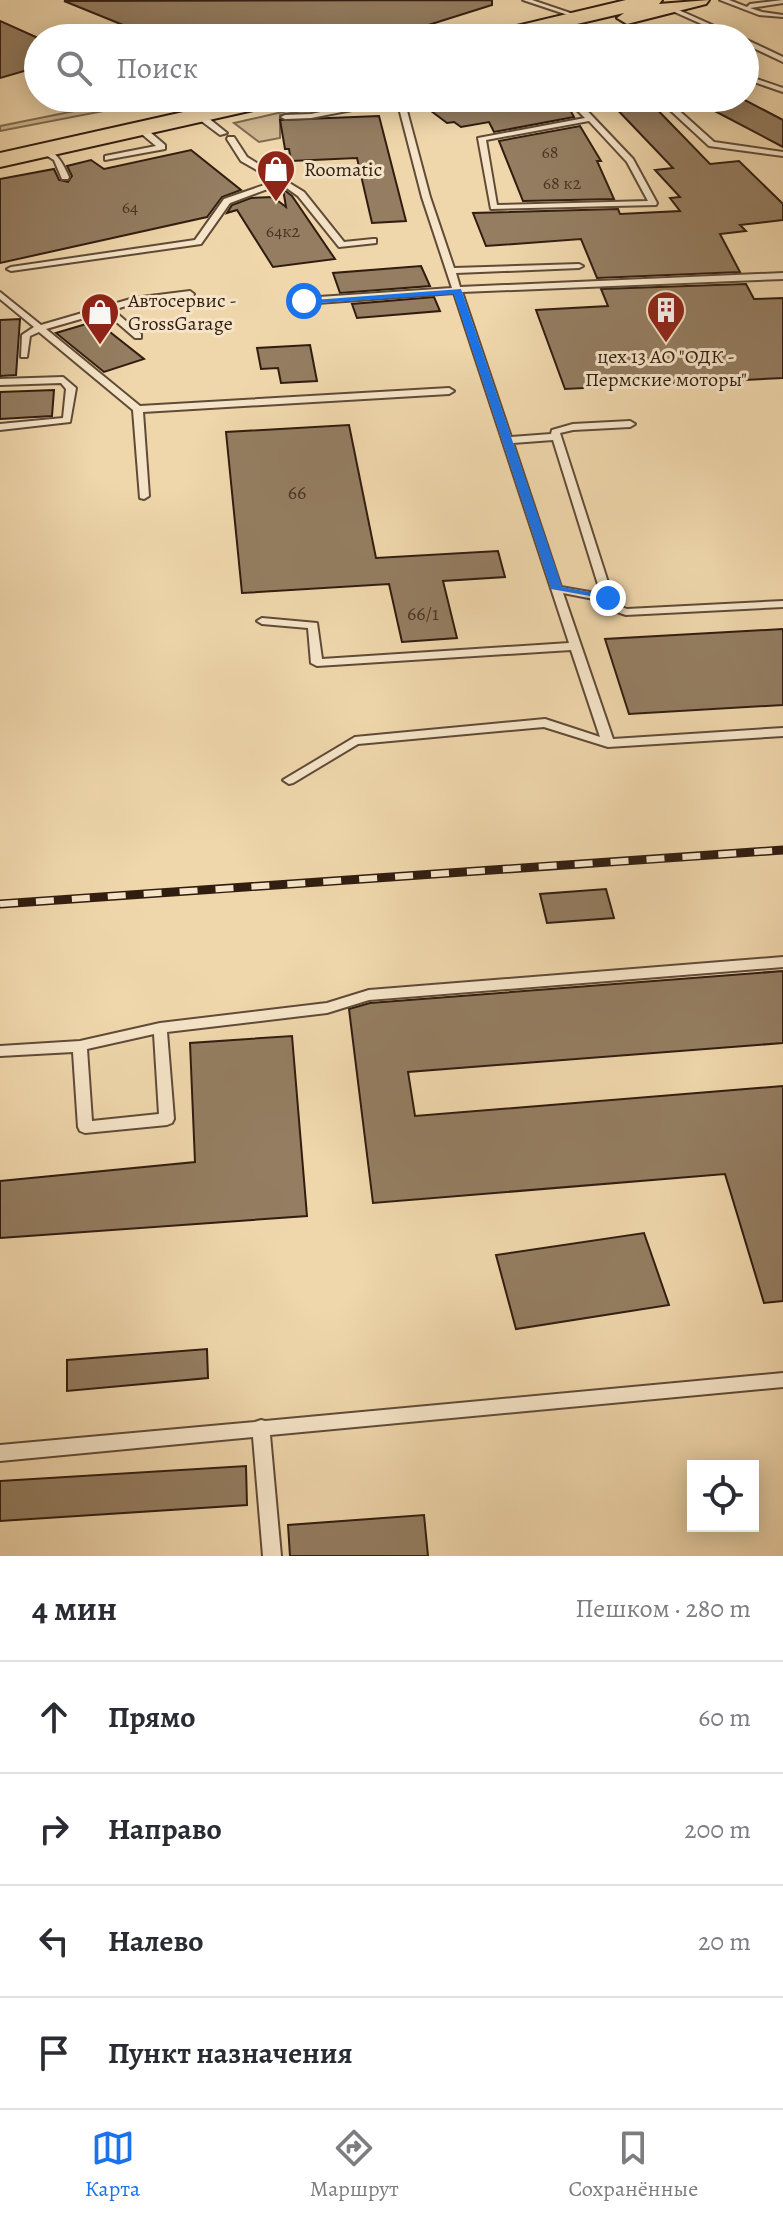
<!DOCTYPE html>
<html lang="ru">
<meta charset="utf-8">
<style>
:root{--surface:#fff;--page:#f2f2f3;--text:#2b2b33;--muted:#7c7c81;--line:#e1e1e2;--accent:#1a73e8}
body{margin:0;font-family:Alegreya,serif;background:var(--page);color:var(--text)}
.controls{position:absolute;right:24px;bottom:24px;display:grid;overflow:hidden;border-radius:0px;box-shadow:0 4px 20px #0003}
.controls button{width:72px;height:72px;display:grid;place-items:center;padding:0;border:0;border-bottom:2px solid var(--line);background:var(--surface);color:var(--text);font:40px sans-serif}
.stop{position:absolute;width:24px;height:24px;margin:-18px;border:6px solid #1a73e8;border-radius:50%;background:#fff}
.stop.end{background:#1a73e8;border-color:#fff;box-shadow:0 2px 8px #0008}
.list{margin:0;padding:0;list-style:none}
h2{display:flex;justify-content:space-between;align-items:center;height:104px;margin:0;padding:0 32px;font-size:34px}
h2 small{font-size:26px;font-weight:400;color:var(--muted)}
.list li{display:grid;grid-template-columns:52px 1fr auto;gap:24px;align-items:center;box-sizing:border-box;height:112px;padding:0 32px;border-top:2px solid var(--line)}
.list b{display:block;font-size:30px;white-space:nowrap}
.list em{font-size:26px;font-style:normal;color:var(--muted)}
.icon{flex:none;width:44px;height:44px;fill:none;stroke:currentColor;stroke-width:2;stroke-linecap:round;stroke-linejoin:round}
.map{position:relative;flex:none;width:783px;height:1556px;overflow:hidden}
.search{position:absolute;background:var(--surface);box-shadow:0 4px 20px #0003;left:24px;right:24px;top:24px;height:88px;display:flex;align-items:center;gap:20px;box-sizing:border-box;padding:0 28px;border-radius:44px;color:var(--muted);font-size:30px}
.sheet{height:552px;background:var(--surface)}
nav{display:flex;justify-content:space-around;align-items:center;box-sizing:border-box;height:112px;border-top:2px solid var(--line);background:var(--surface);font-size:22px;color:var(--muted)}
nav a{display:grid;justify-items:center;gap:4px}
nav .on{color:var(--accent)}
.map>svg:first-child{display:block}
</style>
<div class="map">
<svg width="783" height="1556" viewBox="0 0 783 1556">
<rect width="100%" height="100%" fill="#efd6ab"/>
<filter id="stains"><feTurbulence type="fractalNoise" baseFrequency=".0025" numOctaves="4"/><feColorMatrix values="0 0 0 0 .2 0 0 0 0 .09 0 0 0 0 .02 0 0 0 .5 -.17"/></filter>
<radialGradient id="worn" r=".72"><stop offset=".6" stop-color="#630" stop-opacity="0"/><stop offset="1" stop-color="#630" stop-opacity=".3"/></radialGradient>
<!-- green -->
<g fill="#cfb791" stroke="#806a50" stroke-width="2">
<polygon points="344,98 374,98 280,115 280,138 259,142 234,123"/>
<polygon points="134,99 140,104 0,131 0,126"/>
</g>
<!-- building -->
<g fill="#947d61" stroke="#311d10" stroke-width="2">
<polygon points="492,0 492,5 387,38 155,38 64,1"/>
<polygon points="0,21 38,38 38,67 0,78"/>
<polygon points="414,98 552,98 568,106 574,117 494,132 489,122 461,127 454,122 447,123"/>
<polygon points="646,98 710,164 739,161 783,204 783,220 740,225 746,231 720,234 740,272 597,278 581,239 486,246 473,213 618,209 620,214 680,211 670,198 680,197 655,170 673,168 610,102"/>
<polygon points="690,98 741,98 783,120 783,147"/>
<polygon points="379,116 406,221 372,223 357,158 291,161 289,149 285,149 280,120"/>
<polygon points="580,126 601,161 597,161 614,199 523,201 499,141"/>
<polygon points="191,150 241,190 222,197 207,217 0,263 0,179 54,169 59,180 68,182 72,176 67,166 91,160 104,169"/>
<polygon points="283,189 292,196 335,259 273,267 237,210 227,213 232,205 251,198 273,197 286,207"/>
<polygon points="421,266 430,286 340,293 333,273"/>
<polygon points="746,284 754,299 783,298 783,378 565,389 536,310 608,306 601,289"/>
<polygon points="434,297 440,311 357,318 352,304"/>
<polygon points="20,319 16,375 0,376 0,320"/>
<polygon points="96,321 144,359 104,372 56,333"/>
<polygon points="310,345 317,381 281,383 278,368 261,369 257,348"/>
<polygon points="54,390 52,416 0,419 0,392"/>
<polygon points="349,425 376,558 498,551 505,577 443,581 457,638 402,642 389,584 242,593 226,432"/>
<polygon points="783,629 783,705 629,714 605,639"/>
<polygon points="606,889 614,918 547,923 540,894"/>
<polygon points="783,971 783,1043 408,1072 415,1116 783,1086 783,1301 764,1303 725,1174 373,1203 349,1009 370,1003"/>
<polygon points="292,1036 307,1216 0,1238 0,1181 195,1162 190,1043"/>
<polygon points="644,1233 669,1305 516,1329 496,1255"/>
<polygon points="207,1349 208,1378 67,1391 67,1360"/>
<polygon points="246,1466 247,1505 0,1521 0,1481"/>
<polygon points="424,1515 428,1556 290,1556 288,1525"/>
</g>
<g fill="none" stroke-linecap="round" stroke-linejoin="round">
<defs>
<g id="service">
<polygon points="523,0 532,0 582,17 577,18"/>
<polygon points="720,0 729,0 747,7 750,4 783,0 783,3 750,8 762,12 783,15 783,17 759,15"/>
<polygon points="668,7 672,7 741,38 733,38 668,9"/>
<polygon points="745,39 783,57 783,62 745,44"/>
<polygon points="745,75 783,88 783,92 745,79"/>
<path d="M388,98H396L406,107L430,197L454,268L579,264L583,266L579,268L456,273L460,287L783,273V279L462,292L511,437L551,434L552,430L573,424L630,421L635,424L630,427L573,430L560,433L613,598L619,606L627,609L783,601V607L626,615L611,610L604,601L563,593L613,739L783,728V736L608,747L544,727L358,744L293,783L289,784L283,780L355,737L545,719L600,737L571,650L317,666L311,663L308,628L262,624L257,621L262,618L317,623L322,659L569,643L454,293L304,304L300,301L304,298L452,288L422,197L399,108L393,102L311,118L285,119L281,117L285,115L311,114ZM553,440L601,594L561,587L513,443Z"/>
<path d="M565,98H575L633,159L657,203L656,205L491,209L478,138L585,118ZM589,121L627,162L648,201L497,205L486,140Z"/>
<polygon points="657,98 665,98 714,142 783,152 783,156 709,146"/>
<polygon points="196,113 202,113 227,133 220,135 196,117"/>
<polygon points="137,126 143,126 165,145 165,149 105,160 105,156 156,146 137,130"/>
<polygon points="228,137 234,137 247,157 304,192 344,242 373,239 376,239 376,243 339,247 298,196 281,184 230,203 201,244 11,271 7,269 11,267 195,240 224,199 276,181 241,161 227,139"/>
<path d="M41,148C57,150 63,164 69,177L68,179H62L54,160L41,152Z"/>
<polygon points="190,291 194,294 193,296 135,303 113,310 141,334 141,338 135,338 105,312 46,329 140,406 449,388 454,391 449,394 143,412 149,496 144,499 140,498 133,410 39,332 30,336 27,357 21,357 22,335 34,327 0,299 0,292 41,325 134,298"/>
<polygon points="63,377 76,388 70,422 0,430 0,424 63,418 66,389 61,383 0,385 0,379"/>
<path d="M783,957V967L369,1000L327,1013L167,1032L174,1119L172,1123L167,1125L85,1133L80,1131L78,1127L73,1052L0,1056V1046L80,1041L160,1023L327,1003L369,990ZM154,1034L159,1114L92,1121L87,1049Z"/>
<polygon points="783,1373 783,1387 270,1435 281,1556 263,1556 253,1437 0,1461 0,1445 255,1422 261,1420 265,1421"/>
</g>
<g id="primary">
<polygon points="626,0 662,0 659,4 709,0 706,4 627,24 617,18 624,13 517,38 480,38 483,34"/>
<polygon points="246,98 287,98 276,105 0,167 0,153"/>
</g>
</defs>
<!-- service casing -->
<use href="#service" stroke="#604b37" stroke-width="4"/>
<!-- primary casing -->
<use href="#primary" stroke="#311d10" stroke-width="4"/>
<!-- service -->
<use href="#service" fill="#f5e4c8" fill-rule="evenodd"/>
<!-- primary -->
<use href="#primary" fill="#efd6ab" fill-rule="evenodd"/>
<defs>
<polyline id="rail" points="0,904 783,850"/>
</defs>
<!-- rail casing -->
<use href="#rail" stroke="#311d10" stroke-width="9"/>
<!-- rail -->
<use href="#rail" stroke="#f5e4c8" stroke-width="6" stroke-dasharray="18" stroke-linecap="butt"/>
</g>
<!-- route -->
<polygon fill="#1a73e8" points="461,289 562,587 612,596 612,600 551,589 454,294 304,304 300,301"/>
<!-- icons -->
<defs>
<symbol id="shop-pin" viewBox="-11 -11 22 30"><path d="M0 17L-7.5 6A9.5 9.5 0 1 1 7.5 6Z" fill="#8f2418" stroke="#f5e4c8"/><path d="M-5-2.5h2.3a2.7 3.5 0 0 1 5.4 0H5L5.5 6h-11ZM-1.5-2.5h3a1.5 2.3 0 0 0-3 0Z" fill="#fff"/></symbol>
<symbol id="building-pin" viewBox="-11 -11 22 30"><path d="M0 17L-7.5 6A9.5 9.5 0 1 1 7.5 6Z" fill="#8f2418" stroke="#f5e4c8"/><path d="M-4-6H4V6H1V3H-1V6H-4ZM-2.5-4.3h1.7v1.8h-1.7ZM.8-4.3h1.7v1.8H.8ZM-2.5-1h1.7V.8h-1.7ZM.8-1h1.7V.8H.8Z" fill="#fff"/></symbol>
</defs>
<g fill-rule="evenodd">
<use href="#shop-pin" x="254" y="147" width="44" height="60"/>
<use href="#building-pin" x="644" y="288" width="44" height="60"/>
<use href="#shop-pin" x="78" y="290" width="44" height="60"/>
</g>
<g text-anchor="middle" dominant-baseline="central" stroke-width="6" stroke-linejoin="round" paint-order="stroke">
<!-- far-number labels -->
<g font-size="18" fill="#4a3524">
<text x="550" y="152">68</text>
<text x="562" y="183">68 к2</text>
<text x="130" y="207">64</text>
<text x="283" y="231">64к2</text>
</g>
<!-- far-poi labels -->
<g font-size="20" fill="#311d10" stroke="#f5e4c8" text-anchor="start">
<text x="304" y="169">Roomatic</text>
<text x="128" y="300">Автосервис -<tspan x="128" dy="23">GrossGarage</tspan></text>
<text x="666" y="356" text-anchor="middle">цех 13 АО "ОДК -<tspan x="666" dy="23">Пермские моторы"</tspan></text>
</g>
<!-- number labels -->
<g font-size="20" fill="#4a3524">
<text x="297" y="492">66</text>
<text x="423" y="613">66/1</text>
</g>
</g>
<rect width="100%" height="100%" filter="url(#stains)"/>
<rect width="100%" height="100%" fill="url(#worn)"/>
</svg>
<div class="controls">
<button><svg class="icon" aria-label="locate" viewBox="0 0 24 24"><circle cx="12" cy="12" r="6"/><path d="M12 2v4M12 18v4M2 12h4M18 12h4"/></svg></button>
</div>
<div class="stop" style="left:304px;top:301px"></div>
<div class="stop end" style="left:608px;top:598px"></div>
<div class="search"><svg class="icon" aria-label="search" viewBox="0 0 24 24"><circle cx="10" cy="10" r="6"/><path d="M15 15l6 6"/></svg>Поиск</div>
</div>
<section class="sheet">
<h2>4 мин<small>Пешком · 280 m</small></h2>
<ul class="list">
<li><svg class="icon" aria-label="ahead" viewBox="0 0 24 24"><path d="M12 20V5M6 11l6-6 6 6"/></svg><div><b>Прямо</b></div><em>60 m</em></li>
<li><svg class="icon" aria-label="right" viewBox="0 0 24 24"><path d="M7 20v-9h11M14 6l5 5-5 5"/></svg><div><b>Направо</b></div><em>200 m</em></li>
<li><svg class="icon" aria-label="left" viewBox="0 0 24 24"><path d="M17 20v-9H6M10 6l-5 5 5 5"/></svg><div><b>Налево</b></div><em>20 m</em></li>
<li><svg class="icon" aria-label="arrive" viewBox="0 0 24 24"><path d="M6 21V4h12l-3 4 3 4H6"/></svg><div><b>Пункт назначения</b></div></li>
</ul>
</section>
<nav>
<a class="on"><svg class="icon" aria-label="map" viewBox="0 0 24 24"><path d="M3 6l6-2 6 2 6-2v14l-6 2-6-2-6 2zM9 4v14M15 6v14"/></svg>Карта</a>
<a><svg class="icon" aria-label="directions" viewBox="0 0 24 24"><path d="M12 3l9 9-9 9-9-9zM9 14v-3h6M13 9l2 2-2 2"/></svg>Маршрут</a>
<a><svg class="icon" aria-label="saved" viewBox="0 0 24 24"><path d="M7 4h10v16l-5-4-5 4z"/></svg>Сохранённые</a>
</nav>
